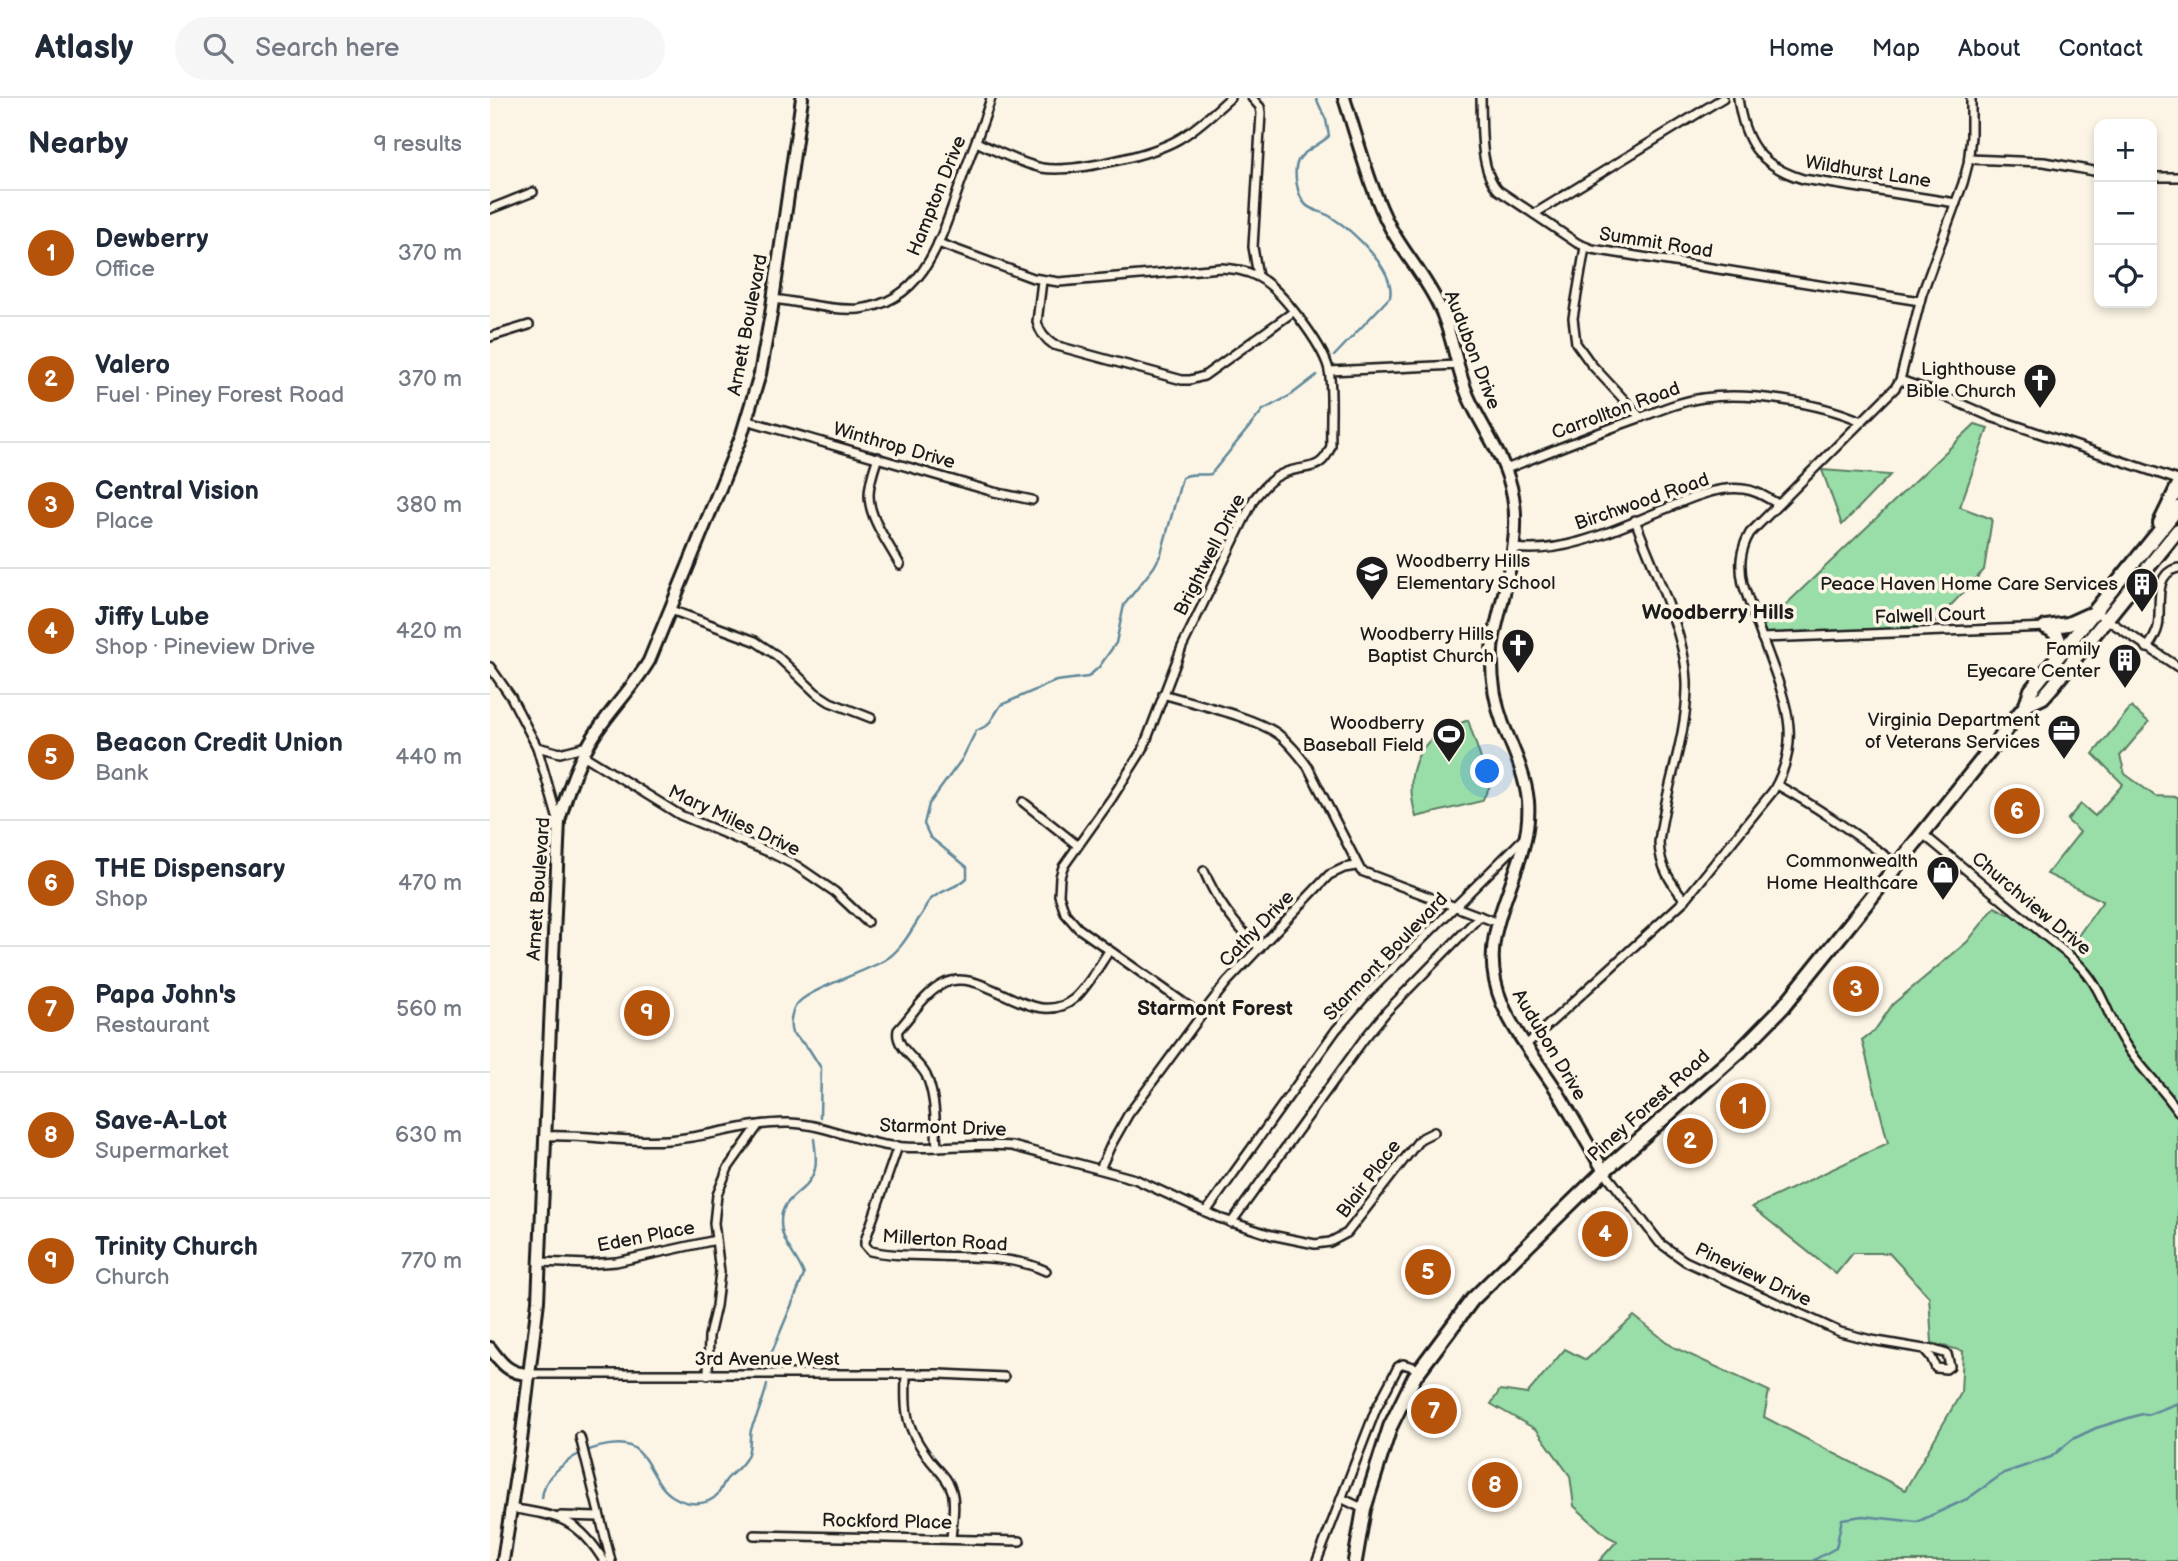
<!DOCTYPE html>
<meta charset="utf-8">
<style>
:root{--surface:#fff;--page:#f6f6f7;--text:#1f2937;--muted:#747a83;--line:#e0e1e3;--accent:#b45309}
body{margin:0;font-family:"Balsamiq Sans",sans-serif;background:var(--page);color:var(--text)}
.controls{position:absolute;right:21px;top:21px;display:grid;overflow:hidden;border-radius:14px;box-shadow:0 4px 10px #0003}
.controls button{width:63px;height:63px;display:grid;place-items:center;padding:0;border:0;border-bottom:2px solid var(--line);background:var(--surface);color:var(--text);font:35px sans-serif}
.you{position:absolute;left:998px;top:674px;width:24px;height:24px;margin:-18px;border:5px solid #fff;border-radius:50%;background:#1a73e8;box-shadow:0 0 0 10px #1a73e833}
.badge{display:grid;place-items:center;width:46px;height:46px;border-radius:50%;background:var(--accent);color:#fff;font-size:23px;font-weight:700}
.pin{position:absolute;translate:-50% -50%;border:4px solid #fff;box-shadow:0 2px 7px #0006}
.list{margin:0;padding:0;list-style:none}
h2{display:flex;justify-content:space-between;align-items:center;height:91px;margin:0;padding:0 28px;font-size:30px}
h2 small{font-size:23px;font-weight:400;color:var(--muted)}
.list li{display:grid;grid-template-columns:46px 1fr auto;gap:21px;align-items:center;box-sizing:border-box;height:126px;padding:0 28px;border-top:2px solid var(--line)}
.list b{display:block;font-size:26px;white-space:nowrap}
.list p{margin:0;font-size:23px;white-space:nowrap;color:var(--muted)}
.list em{font-size:23px;font-style:normal;color:var(--muted)}
.icon{flex:none;width:38px;height:38px;fill:none;stroke:currentColor;stroke-width:2;stroke-linecap:round;stroke-linejoin:round}
.map{position:relative;flex:none;width:1688px;height:1463px;overflow:hidden}
header{display:flex;align-items:center;gap:42px;box-sizing:border-box;height:98px;padding:0 35px;background:var(--surface);border-bottom:2px solid var(--line)}
header strong{font-size:33px}
nav{display:flex;gap:38px;margin-inline-start:auto;font-size:24px}
.search{width:490px;height:63px;background:var(--page);display:flex;align-items:center;gap:18px;box-sizing:border-box;padding:0 24px;border-radius:38px;color:var(--muted);font-size:26px}
main{display:flex}
aside{flex:1;background:var(--surface)}
.map>svg:first-child{display:block}
</style>
<header>
<strong>Atlasly</strong>
<div class="search"><svg class="icon" aria-label="search" viewBox="0 0 24 24"><circle cx="10" cy="10" r="6"/><path d="M15 15l6 6"/></svg>Search here</div>
<nav><a>Home</a><a>Map</a><a>About</a><a>Contact</a></nav>
</header>
<main>
<aside>
<h2>Nearby<small>9 results</small></h2>
<ul class="list">
<li><span class="badge">1</span><div><b>Dewberry</b><p>Office</p></div><em>370 m</em></li>
<li><span class="badge">2</span><div><b>Valero</b><p>Fuel · Piney Forest Road</p></div><em>370 m</em></li>
<li><span class="badge">3</span><div><b>Central Vision</b><p>Place</p></div><em>380 m</em></li>
<li><span class="badge">4</span><div><b>Jiffy Lube</b><p>Shop · Pineview Drive</p></div><em>420 m</em></li>
<li><span class="badge">5</span><div><b>Beacon Credit Union</b><p>Bank</p></div><em>440 m</em></li>
<li><span class="badge">6</span><div><b>THE Dispensary</b><p>Shop</p></div><em>470 m</em></li>
<li><span class="badge">7</span><div><b>Papa John's</b><p>Restaurant</p></div><em>560 m</em></li>
<li><span class="badge">8</span><div><b>Save-A-Lot</b><p>Supermarket</p></div><em>630 m</em></li>
<li><span class="badge">9</span><div><b>Trinity Church</b><p>Church</p></div><em>770 m</em></li>
</ul>
</aside>
<div class="map">
<svg width="1688" height="1463" viewBox="0 0 1688 1463">
<rect width="100%" height="100%" fill="#fcf5e5"/>
<filter id="ink" filterUnits="userSpaceOnUse"><feTurbulence type="fractalNoise" baseFrequency=".0143" numOctaves="2"/><feDisplacementMap in="SourceGraphic" scale="14" xChannelSelector="R" yChannelSelector="G"/><feConvolveMatrix kernelMatrix="1 2 1 2 8 2 1 2 1" color-interpolation-filters="sRGB"/></filter>
<g filter="url(#ink)">
<!-- green -->
<g fill="#99dda8" stroke="#5a7c62" stroke-width="2">
<polygon points="1485,326 1498,330 1470,409 1502,421 1494,472 1436,534 1272,540 1269,532"/>
<polygon points="1332,372 1400,377 1352,427"/>
<polygon points="1641,609 1659,624 1630,658 1635,676 1665,698 1688,699 1688,1463 1109,1463 1127,1443 1117,1438 1084,1408 1080,1378 1047,1332 1001,1306 1010,1292 1037,1296 1075,1251 1096,1262 1144,1218 1183,1249 1279,1293 1274,1319 1415,1392 1471,1295 1473,1253 1442,1245 1439,1199 1399,1155 1363,1155 1346,1176 1262,1109 1398,1045 1372,942 1385,932 1403,906 1477,844 1505,809 1518,816 1531,817 1577,853 1613,803 1557,776 1590,734 1577,722 1591,706 1605,718 1633,686 1603,656"/>
<path d="M978,622L1000,688L992,703L926,719C917,686 919,658 948,635C957,629 969,626 978,622Z"/>
</g>
<g fill="none" stroke-linecap="round" stroke-linejoin="round">
<!-- stream -->
<g stroke="#60889b" stroke-width="2.5">
<path d="M826,0L836,22L839,38C830,47 817,50 809,61C802,72 807,98 816,107C822,113 834,114 841,119C862,132 906,172 900,199L844,258"/>
<path d="M330,1019L331,970L319,951L302,935C299,925 301,913 308,905C320,891 375,874 395,862C412,852 421,832 432,816C435,811 436,806 440,802C451,792 467,790 477,780V769L440,739L434,726L439,706L472,661L486,633L498,627L511,607L566,583L598,579L609,569L626,545L634,507L664,469L671,456L692,380C700,374 711,378 721,376L773,312L801,297L827,277"/>
<path d="M279,1261L314,1177C309,1161 295,1149 292,1133C285,1098 316,1098 324,1074C328,1063 325,1051 324,1041"/>
<path d="M52,1400C54,1381 64,1374 78,1363C92,1352 128,1340 144,1350C161,1361 164,1388 184,1399C197,1407 217,1409 228,1396C231,1392 233,1386 236,1382C243,1374 253,1368 257,1358C261,1350 259,1341 261,1332C263,1325 267,1319 269,1312C272,1304 275,1295 277,1287"/>
<polyline points="1322,1463 1346,1450 1352,1421 1373,1418 1427,1424 1477,1401 1514,1375 1561,1359 1583,1341 1606,1330 1652,1316 1657,1317 1688,1305"/>
</g>
<defs>
<g id="street">
<polyline points="762,0 770,9 771,15 763,149 768,178"/>
<path d="M991,0C992,27 989,72 1008,92L1087,145L1102,151L1430,203"/>
<path d="M1248,0C1254,43 1269,68 1313,81L1466,105"/>
<path d="M486,44C507,53 529,65 552,70C583,75 662,57 689,41C708,30 724,14 740,0"/>
<polyline points="1479,61 1554,64 1609,74"/>
<polyline points="1662,79 1688,79"/>
<polyline points="0,111 43,94"/>
<polyline points="1044,116 1233,0"/>
<path d="M448,145L543,180L569,184L731,170C744,171 756,172 768,179C790,190 833,247 839,272C843,293 840,326 841,348C831,376 814,366 794,375C781,380 773,390 764,401L692,549L653,651L622,700L573,769L570,779L569,797L575,815L588,830L711,917"/>
<polyline points="1095,149 1083,220 1086,245 1101,266 1150,319"/>
<path d="M552,183L547,224C550,235 555,241 564,247L692,282H700L714,278L803,214"/>
<path d="M283,201C310,204 343,213 369,211C438,203 452,135 472,81C481,54 493,27 501,0"/>
<polyline points="0,239 39,227"/>
<polyline points="839,273 967,267"/>
<polyline points="1410,282 1444,294 1501,319 1688,382"/>
<polyline points="256,322 504,394 542,402"/>
<path d="M388,359C384,371 379,384 379,397C379,421 399,446 410,467"/>
<path d="M1016,371C1061,353 1106,335 1152,319C1172,311 1192,303 1213,300C1258,293 1330,305 1371,323"/>
<path d="M1145,422C1162,468 1199,543 1197,591C1196,643 1174,694 1169,745C1170,769 1180,784 1195,802"/>
<path d="M1024,450C1075,457 1128,430 1175,411C1198,401 1227,388 1253,391C1266,392 1277,400 1288,406"/>
<polyline points="181,512 265,543 286,557 326,595 340,604 381,620"/>
<polyline points="1604,513 1688,569"/>
<polyline points="1272,540 1558,529"/>
<path d="M1657,550C1662,543 1666,538 1668,529C1672,509 1662,476 1688,470"/>
<polyline points="0,569 21,599 47,649 70,655 97,648"/>
<path d="M673,596C705,606 762,618 788,636C800,645 809,657 818,669L871,773L1008,825"/>
<polyline points="47,649 68,722"/>
<polyline points="93,657 190,717 281,755 307,768 345,794 377,824"/>
<path d="M1287,687C1330,710 1369,739 1408,767"/>
<polyline points="533,704 587,747"/>
<path d="M1433,736C1473,769 1513,803 1553,836C1567,848 1581,857 1593,871C1613,893 1619,922 1635,946C1650,970 1672,989 1688,1013"/>
<path d="M714,773C727,804 745,828 770,850"/>
<path d="M1036,947L1195,802L1283,693C1312,644 1297,607 1279,558C1270,534 1261,510 1253,486C1249,467 1250,452 1260,435L1405,290L1410,282L1432,196L1473,85L1478,66L1481,38V0"/>
<path d="M55,1038C96,1036 137,1045 178,1042C219,1039 259,1024 300,1025C332,1026 362,1041 394,1047C436,1054 479,1044 522,1048L645,1081L729,1120L781,1137L825,1146L840,1144L857,1135L930,1041L944,1034"/>
<path d="M408,1048L375,1143V1147L380,1153C432,1164 508,1150 556,1173"/>
<path d="M447,1049C445,1026 446,998 436,977C429,963 404,949 408,932C422,917 435,895 453,886C493,865 544,936 585,900C598,888 609,868 619,853"/>
<polyline points="610,1071 621,1047 638,1017 719,907 737,884 839,777 854,770 866,768"/>
<polyline points="1114,1073 1170,1145 1195,1163 1350,1234 1381,1242 1434,1251 1441,1259 1446,1270 1456,1271 1460,1268 1457,1256 1441,1251 1434,1251"/>
<polyline points="716,1114 846,932 879,894 1034,740"/>
<polyline points="741,1125 874,941 897,913 990,818"/>
<polyline points="50,1164 98,1166 126,1164 226,1142"/>
<polyline points="39,1276 450,1276 514,1279"/>
<path d="M416,1276C415,1316 415,1329 440,1362C448,1372 458,1380 462,1393C466,1407 462,1426 461,1441"/>
<polyline points="218,1277 219,1238 226,1208 230,1174 224,1125 227,1097 238,1070 268,1028"/>
<polyline points="90,1339 121,1463"/>
<polyline points="851,1400 874,1411"/>
<path d="M20,1410C68,1418 87,1419 114,1463"/>
<polyline points="71,1418 109,1419"/>
<polyline points="264,1437 530,1443"/>
<polyline points="827,1463 886,1311 908,1269 913,1266 930,1271"/>
</g>
<g id="secondary">
<path d="M854,0C868,42 880,92 901,131C916,158 937,181 950,210C963,238 966,269 978,298C993,332 1016,360 1023,398C1030,437 1019,474 1010,512C1007,525 1003,538 1002,552C1001,577 1004,602 1013,626C1023,651 1035,675 1038,703C1042,751 1014,791 1005,837C992,901 1035,943 1067,993C1083,1019 1098,1047 1114,1073"/>
<path d="M0,1250C11,1265 19,1276 39,1276"/>
<path d="M13,1463L30,1351L48,1203L69,723C78,691 88,661 107,633C124,608 144,588 159,563L251,339L270,276L281,216L312,0"/>
</g>
<g id="primary">
<polyline points="1670,425 1688,388"/>
<polyline points="1556,529 1578,526 1598,517"/>
<path d="M1556,529C1571,536 1571,544 1566,559"/>
<polyline points="1536,607 1553,599 1561,590 1688,432"/>
<polyline points="865,1463 874,1411 900,1329 925,1278 982,1202 1114,1073 1250,953 1293,909 1536,607 1541,592 1688,410"/>
</g>
</defs>
<!-- street casing -->
<use href="#street" stroke="#1c1c1c" stroke-width="12"/>
<!-- secondary casing -->
<use href="#secondary" stroke="#1c1c1c" stroke-width="16"/>
<!-- primary casing -->
<use href="#primary" stroke="#1c1c1c" stroke-width="18"/>
<!-- street -->
<use href="#street" stroke="#fcf5e5" stroke-width="7"/>
<!-- secondary -->
<use href="#secondary" stroke="#fcf5e5" stroke-width="10"/>
<!-- primary -->
<use href="#primary" stroke="#fcf5e5" stroke-width="12"/>
</g>
</g>
<!-- icons -->
<defs>
<symbol id="church-pin" viewBox="-11 -11 22 30"><path d="M0 17L-7.5 6A9.5 9.5 0 1 1 7.5 6Z" fill="#1c1c1c" stroke="#fcf5e5"/><path d="M-1.2-6h2.4v3.5h3.3v2.4h-3.3V6h-2.4V-.1h-3.3v-2.4h3.3Z" fill="#fff"/></symbol>
<symbol id="school-pin" viewBox="-11 -11 22 30"><path d="M0 17L-7.5 6A9.5 9.5 0 1 1 7.5 6Z" fill="#1c1c1c" stroke="#fcf5e5"/><path d="M0-5L7-2L0 1L-7-2ZM-4 1L0 2.5L4 1V4Q0 6-4 4Z" fill="#fff"/></symbol>
<symbol id="building-pin" viewBox="-11 -11 22 30"><path d="M0 17L-7.5 6A9.5 9.5 0 1 1 7.5 6Z" fill="#1c1c1c" stroke="#fcf5e5"/><path d="M-4-6H4V6H1V3H-1V6H-4ZM-2.5-4.3h1.7v1.8h-1.7ZM.8-4.3h1.7v1.8H.8ZM-2.5-1h1.7V.8h-1.7ZM.8-1h1.7V.8H.8Z" fill="#fff"/></symbol>
<symbol id="office-pin" viewBox="-11 -11 22 30"><path d="M0 17L-7.5 6A9.5 9.5 0 1 1 7.5 6Z" fill="#1c1c1c" stroke="#fcf5e5"/><path d="M-6-3h4V-5.5h4V-3h4V5H-6ZM-1-4.5V-3h2v-1.5ZM-6 0V1H6V0Z" fill="#fff"/></symbol>
<symbol id="stadium-pin" viewBox="-11 -11 22 30"><path d="M0 17L-7.5 6A9.5 9.5 0 1 1 7.5 6Z" fill="#1c1c1c" stroke="#fcf5e5"/><path d="M0-5a6.5 5 0 1 0 0 10a6.5 5 0 1 0 0-10ZM-3.5-1.8h7v3.6h-7Z" fill="#fff"/></symbol>
<symbol id="shop-pin" viewBox="-11 -11 22 30"><path d="M0 17L-7.5 6A9.5 9.5 0 1 1 7.5 6Z" fill="#1c1c1c" stroke="#fcf5e5"/><path d="M-5-2.5h2.3a2.7 3.5 0 0 1 5.4 0H5L5.5 6h-11ZM-1.5-2.5h3a1.5 2.3 0 0 0-3 0Z" fill="#fff"/></symbol>
</defs>
<g fill-rule="evenodd">
<use href="#church-pin" x="1531" y="263" width="38" height="52"/>
<use href="#school-pin" x="863" y="455" width="38" height="52"/>
<use href="#building-pin" x="1633" y="467" width="38" height="52"/>
<use href="#church-pin" x="1009" y="528" width="38" height="52"/>
<use href="#building-pin" x="1616" y="543" width="38" height="52"/>
<use href="#office-pin" x="1555" y="614" width="38" height="52"/>
<use href="#stadium-pin" x="940" y="617" width="38" height="52"/>
<use href="#shop-pin" x="1434" y="755" width="38" height="52"/>
</g>
<g text-anchor="middle" dominant-baseline="central" stroke-width="7" stroke-linejoin="round" paint-order="stroke">
<!-- street labels -->
<g font-size="19" fill="#1c1c1c" stroke="#fcf5e5">
<text transform="translate(1378 74) rotate(9)">Wildhurst Lane</text>
<text transform="translate(447 98) rotate(-68)">Hampton Drive</text>
<text transform="translate(1166 145) rotate(9)">Summit Road</text>
<text transform="translate(258 227) rotate(-79)">Arnett Boulevard</text>
<text transform="translate(982 252) rotate(69)">Audubon Drive</text>
<text transform="translate(1126 313) rotate(-20)">Carrollton Road</text>
<text transform="translate(404 348) rotate(16)">Winthrop Drive</text>
<text transform="translate(1152 404) rotate(-19)">Birchwood Road</text>
<text transform="translate(720 457) rotate(-63)">Brightwell Drive</text>
<text transform="translate(1440 518) rotate(-2)">Falwell Court</text>
<text transform="translate(244 723) rotate(25)">Mary Miles Drive</text>
<text transform="translate(49 791) rotate(-86)">Arnett Boulevard</text>
<text transform="translate(1541 806) rotate(40)">Churchview Drive</text>
<text transform="translate(767 831) rotate(-46)">Cathy Drive</text>
<text transform="translate(896 859) rotate(-46)">Starmont Boulevard</text>
<text transform="translate(1059 947) rotate(59)">Audubon Drive</text>
<text transform="translate(1159 1008) rotate(-42)">Piney Forest Road</text>
<text transform="translate(453 1030) rotate(2)">Starmont Drive</text>
<text transform="translate(879 1081) rotate(-53)">Blair Place</text>
<text transform="translate(156 1139) rotate(-11)">Eden Place</text>
<text transform="translate(455 1143) rotate(4)">Millerton Road</text>
<text transform="translate(1263 1177) rotate(25)">Pineview Drive</text>
<text x="277" y="1261">3rd Avenue West</text>
<text transform="translate(397 1424) rotate(1)">Rockford Place</text>
</g>
<!-- poi labels -->
<g font-size="19" fill="#1c1c1c" stroke="#fcf5e5" text-anchor="end">
<text x="1526" y="271">Lighthouse<tspan x="1526" dy="22">Bible Church</tspan></text>
<text x="906" y="463" text-anchor="start">Woodberry Hills<tspan x="906" dy="22">Elementary School</tspan></text>
<text x="1628" y="486">Peace Haven Home Care Services</text>
<text x="1004" y="536">Woodberry Hills<tspan x="1004" dy="22">Baptist Church</tspan></text>
<text x="1610" y="551">Family<tspan x="1610" dy="22">Eyecare Center</tspan></text>
<text x="1550" y="622">Virginia Department<tspan x="1550" dy="22">of Veterans Services</tspan></text>
<text x="934" y="625">Woodberry<tspan x="934" dy="22">Baseball Field</tspan></text>
<text x="1428" y="763">Commonwealth<tspan x="1428" dy="22">Home Healthcare</tspan></text>
</g>
<!-- neighbourhood labels -->
<g font-size="21" font-weight="bold" fill="#1c1c1c" stroke="#fcf5e5">
<text x="1228" y="514">Woodberry Hills</text>
<text x="725" y="910">Starmont Forest</text>
</g>
</g>
</svg>
<div class="controls">
<button>+</button>
<button>−</button>
<button><svg class="icon" aria-label="locate" viewBox="0 0 24 24"><circle cx="12" cy="12" r="6"/><path d="M12 2v4M12 18v4M2 12h4M18 12h4"/></svg></button>
</div>
<div class="you"></div>
<div class="pin badge" style="left:1253px;top:1008px">1</div>
<div class="pin badge" style="left:1200px;top:1043px">2</div>
<div class="pin badge" style="left:1366px;top:891px">3</div>
<div class="pin badge" style="left:1115px;top:1136px">4</div>
<div class="pin badge" style="left:938px;top:1174px">5</div>
<div class="pin badge" style="left:1527px;top:713px">6</div>
<div class="pin badge" style="left:944px;top:1313px">7</div>
<div class="pin badge" style="left:1005px;top:1387px">8</div>
<div class="pin badge" style="left:157px;top:915px">9</div>
</div>
</main>
